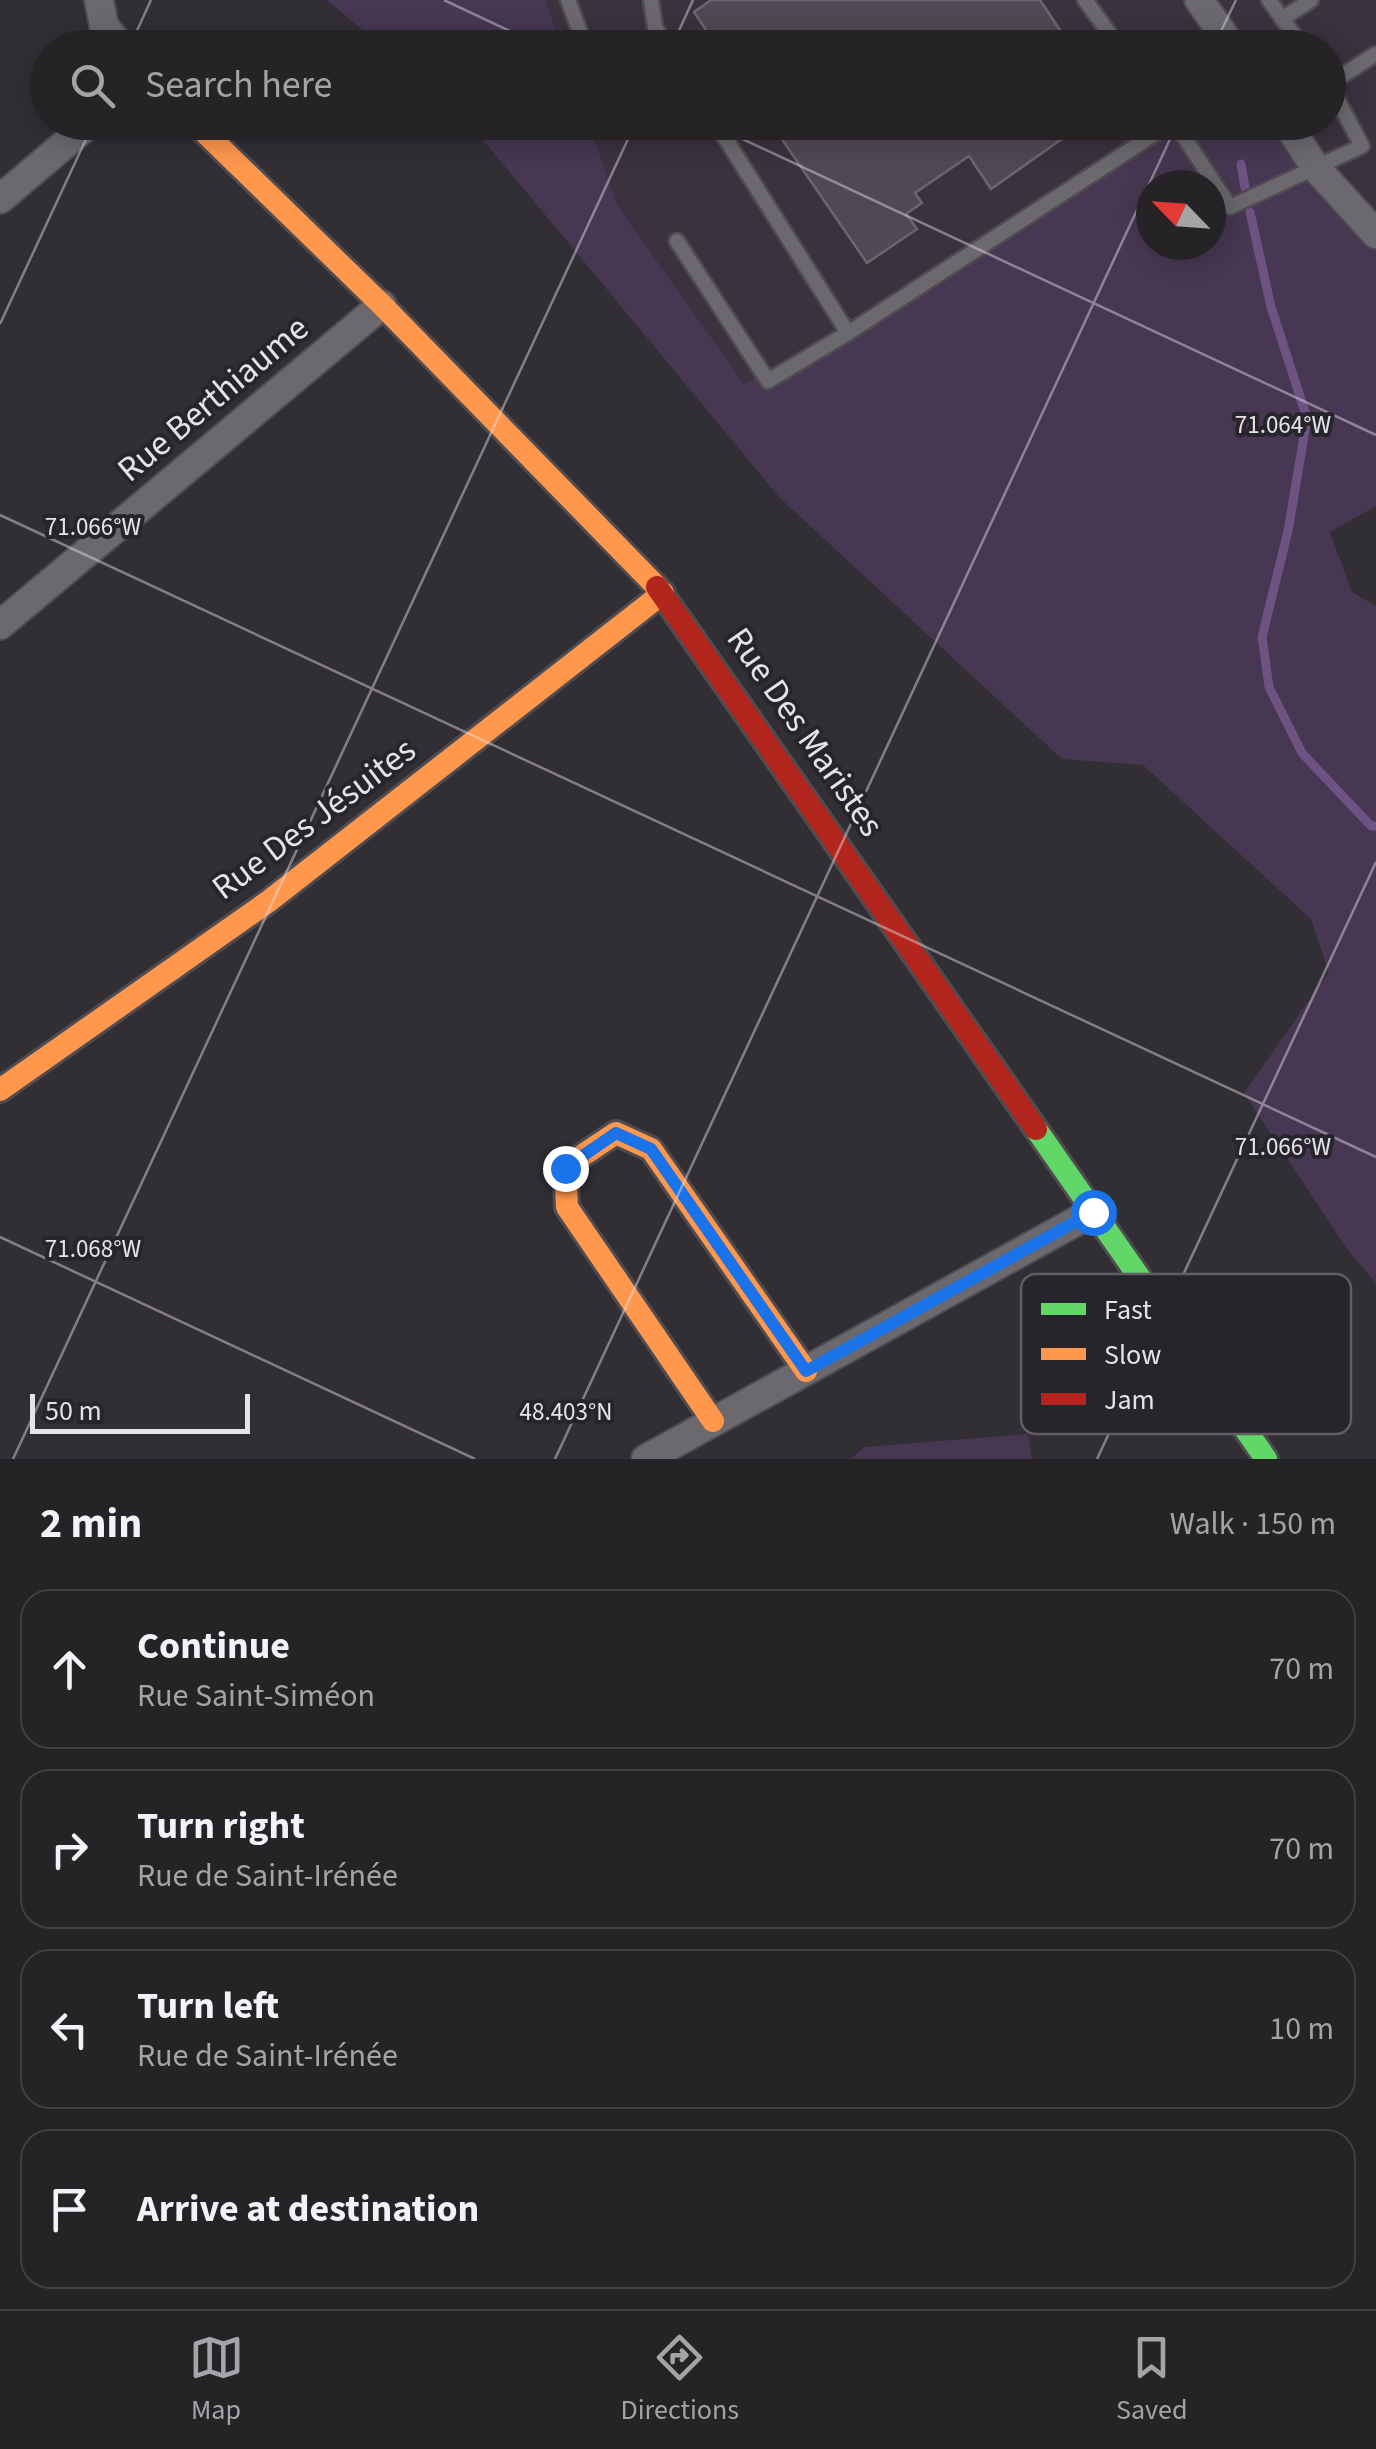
<!DOCTYPE html>
<meta charset="utf-8">
<style>
:root{--surface:#262327;--page:#322f33;--text:#f1f3f6;--muted:#a4a4a7;--line:#424044;--accent:#a7a4a9}
body{margin:0;font-family:"Source Sans 3",sans-serif;background:var(--page);color:var(--text)}
.compass{position:absolute;left:1136px;top:170px;width:90px;height:90px;border-radius:50%;background:var(--surface);box-shadow:0 5px 25px #0003;rotate:295deg}
.scale{position:absolute;left:30px;bottom:25px;width:220px;box-sizing:border-box;padding-left:10px;border:5px solid #e6e3e8;border-top:0;font-size:28px;line-height:35px;white-space:nowrap;color:#e6e3e8;-webkit-text-stroke:8px #28242c;paint-order:stroke}
.stop{position:absolute;width:30px;height:30px;margin:-22px;border:8px solid #1a73e8;border-radius:50%;background:#fff}
.stop.end{background:#1a73e8;border-color:#fff;box-shadow:0 2px 10px #0008}
.list{margin:0;padding:0;list-style:none}
h2{display:flex;justify-content:space-between;align-items:center;height:130px;margin:0;padding:0 40px;font-size:42px}
h2 small{font-size:32px;font-weight:400;color:var(--muted)}
.list li{display:grid;grid-template-columns:65px 1fr auto;gap:30px;align-items:center;box-sizing:border-box;height:160px;margin:0 20px 20px;padding:0 20px;border:2px solid var(--line);border-radius:30px}
.list b{display:block;font-size:38px;white-space:nowrap}
.list p{margin:0;font-size:32px;white-space:nowrap;color:var(--muted)}
.list em{font-size:32px;font-style:normal;color:var(--muted)}
.icon{flex:none;width:55px;height:55px;fill:none;stroke:currentColor;stroke-width:2;stroke-linecap:round;stroke-linejoin:round}
.map{position:relative;flex:none;width:1376px;height:1459px;overflow:hidden}
.search{position:absolute;background:var(--surface);box-shadow:0 5px 25px #0003;left:30px;right:30px;top:30px;height:110px;display:flex;align-items:center;gap:25px;box-sizing:border-box;padding:0 35px;border-radius:55px;color:var(--muted);font-size:38px}
.sheet{height:850px;background:var(--surface)}
nav{display:flex;justify-content:space-around;align-items:center;box-sizing:border-box;height:140px;border-top:2px solid var(--line);background:var(--surface);font-size:28px;color:var(--muted)}
nav a{display:grid;justify-items:center;gap:5px}
nav .on{color:var(--accent)}
.map>svg:first-child{display:block}
</style>
<div class="map">
<svg width="1376" height="1459" viewBox="0 0 1376 1459">
<rect width="100%" height="100%" fill="#322f34"/>
<!-- built -->
<g fill="#3a323f">
<polygon points="545,0 1376,0 1376,234 1286,123 1328,122 1328,48 562,47"/>
<polygon points="588,123 1144,123 1094,168 876,312 744,384 618,206"/>
</g>
<!-- green -->
<g fill="#473752" fill-rule="evenodd">
<polygon points="327,0 545,0 562,47 383,47"/>
<path d="M469,123H588L618,206L744,384C883,309 1027,229 1144,123H1286L1376,234V506L1330,532L1352,592L1376,606V1283L1347,1249L1244,1093L1329,972L1311,919L1143,765L1062,759L780,498ZM1151,185H1211V245H1151Z"/>
<polygon points="1028,1434 1032,1459 850,1459 865,1447"/>
</g>
<g fill="none" stroke-linecap="round" stroke-linejoin="round">
<!-- stream -->
<g stroke="#6e5283" stroke-width="9">
<polyline points="1241,164 1245,188"/>
<polyline points="1250,212 1271,307 1307,418 1288,531 1262,637 1269,687 1302,753 1371,826 1376,826"/>
</g>
</g>
<!-- building -->
<g fill="#504955" stroke="#6a676c" stroke-width="2.5">
<polygon points="711,0 1040,0 1072,48 718,48 694,12"/>
<polygon points="770,122 1086,122 991,189 969,156 915,193 922,203 906,214 917,229 867,263"/>
</g>
<g fill="none" stroke-linecap="round" stroke-linejoin="round">
<defs>
<g id="lane">
<polyline points="568,0 586,48"/>
<polyline points="651,0 655,27 668,48"/>
<polyline points="1085,0 1120,48"/>
<polyline points="1269,0 1303,48"/>
<polyline points="1282,19 1311,0"/>
<polyline points="1329,84 1376,54"/>
<polyline points="715,122 848,333 1173,122"/>
<polyline points="1174,122 1230,207 1362,146 1328,82"/>
<polyline points="677,241 768,381 848,333"/>
</g>
<g id="street">
<polyline points="99,0 104,26 122,48"/>
<polyline points="1199,0 1233,48"/>
<polyline points="1286,122 1315,167 1376,234"/>
<polyline points="0,199 91,122"/>
<polyline points="0,625 382,305"/>
<polyline points="646,1459 1093,1212"/>
</g>
<polyline id="fast" points="1036,1129 1266,1459"/>
<g id="slow">
<polyline points="194,122 382,305 657,587"/>
<polyline points="0,1090 269,901 663,593"/>
<polyline points="713,1421 567,1207 565,1167 616,1133 651,1149 806,1371"/>
</g>
<polyline id="jam" points="657,587 1036,1129"/>
</defs>
<!-- lane casing -->
<use href="#lane" stroke="#4f4c51" stroke-width="19"/>
<!-- street casing -->
<use href="#street" stroke="#4f4c51" stroke-width="32"/>
<!-- fast casing -->
<use href="#fast" stroke="#4f4c51" stroke-width="28"/>
<!-- slow casing -->
<use href="#slow" stroke="#4f4c51" stroke-width="28"/>
<!-- jam casing -->
<use href="#jam" stroke="#4f4c51" stroke-width="28"/>
<!-- lane -->
<use href="#lane" stroke="#6b696d" stroke-width="14"/>
<!-- street -->
<use href="#street" stroke="#6b696d" stroke-width="28"/>
<!-- fast -->
<use href="#fast" stroke="#63d668" stroke-width="22"/>
<!-- slow -->
<use href="#slow" stroke="#ff974d" stroke-width="22"/>
<!-- jam -->
<use href="#jam" stroke="#b3261e" stroke-width="22"/>
</g>
<g fill="none" stroke-linecap="round" stroke-linejoin="round">
<!-- route -->
<polyline stroke="#1a73e8" stroke-width="12" points="565,1168 616,1133 651,1149 806,1371 1093,1212"/>
</g>
<!-- ticks -->
<path fill="none" stroke="#e6e3e8" stroke-width="2.5" stroke-opacity="0.45" d="M444,0L546,48M129,48L151,0M671,48L693,0M1213,48L1236,0M706,122L1376,435M0,324L94,122M0,515L1376,1157M0,1237L475,1459M13,1459L636,122M555,1459L1178,122M1097,1459L1376,862"/>
<g text-anchor="middle" dominant-baseline="central" stroke-width="8" stroke-linejoin="round" paint-order="stroke">
<!-- street labels -->
<g font-size="35" fill="#e6e3e8" stroke="#28242c">
<text transform="translate(213 399) rotate(-40)">Rue Berthiaume</text>
<text transform="translate(805 732) rotate(55)">Rue Des Maristes</text>
<text transform="translate(314 819) rotate(-37)">Rue Des Jésuites</text>
</g>
</g>
<!-- legend -->
<rect x="1021" y="1274" width="330" height="160" rx="15" fill="#28242c" stroke="#615d64" stroke-width="2.5"/>
<rect x="1041" y="1303" width="45" height="12" fill="#63d668"/>
<rect x="1041" y="1348" width="45" height="12" fill="#ff974d"/>
<rect x="1041" y="1393" width="45" height="12" fill="#b3261e"/>
<g font-size="28" fill="#e6e3e8">
<text x="1104" y="1319">Fast</text>
<text x="1104" y="1364">Slow</text>
<text x="1104" y="1409">Jam</text>
</g>
<g font-size="25" text-anchor="middle" fill="#e6e3e8" stroke="#28242c" stroke-width="8" stroke-linejoin="round" paint-order="stroke">
<text x="1283" y="433">71.064°W</text>
<text x="93" y="535">71.066°W</text>
<text x="1283" y="1155">71.066°W</text>
<text x="93" y="1257">71.068°W</text>
<text x="566" y="1420">48.403°N</text>
</g>
</svg>
<svg class="compass" viewBox="-18 -18 36 36"><path d="M0-13l5 13h-10z" fill="#e53935"/><path d="M0 13l5-13h-10z" fill="#a4a4a7"/></svg>
<div class="scale">50 m</div>
<div class="stop" style="left:1093px;top:1212px"></div>
<div class="stop end" style="left:565px;top:1168px"></div>
<div class="search"><svg class="icon" aria-label="search" viewBox="0 0 24 24"><circle cx="10" cy="10" r="6"/><path d="M15 15l6 6"/></svg>Search here</div>
</div>
<section class="sheet">
<h2>2 min<small>Walk · 150 m</small></h2>
<ul class="list">
<li><svg class="icon" aria-label="ahead" viewBox="0 0 24 24"><path d="M12 20V5M6 11l6-6 6 6"/></svg><div><b>Continue</b><p>Rue Saint-Siméon</p></div><em>70 m</em></li>
<li><svg class="icon" aria-label="right" viewBox="0 0 24 24"><path d="M7 20v-9h11M14 6l5 5-5 5"/></svg><div><b>Turn right</b><p>Rue de Saint-Irénée</p></div><em>70 m</em></li>
<li><svg class="icon" aria-label="left" viewBox="0 0 24 24"><path d="M17 20v-9H6M10 6l-5 5 5 5"/></svg><div><b>Turn left</b><p>Rue de Saint-Irénée</p></div><em>10 m</em></li>
<li><svg class="icon" aria-label="arrive" viewBox="0 0 24 24"><path d="M6 21V4h12l-3 4 3 4H6"/></svg><div><b>Arrive at destination</b></div></li>
</ul>
</section>
<nav>
<a class="on"><svg class="icon" aria-label="map" viewBox="0 0 24 24"><path d="M3 6l6-2 6 2 6-2v14l-6 2-6-2-6 2zM9 4v14M15 6v14"/></svg>Map</a>
<a><svg class="icon" aria-label="directions" viewBox="0 0 24 24"><path d="M12 3l9 9-9 9-9-9zM9 14v-3h6M13 9l2 2-2 2"/></svg>Directions</a>
<a><svg class="icon" aria-label="saved" viewBox="0 0 24 24"><path d="M7 4h10v16l-5-4-5 4z"/></svg>Saved</a>
</nav>
